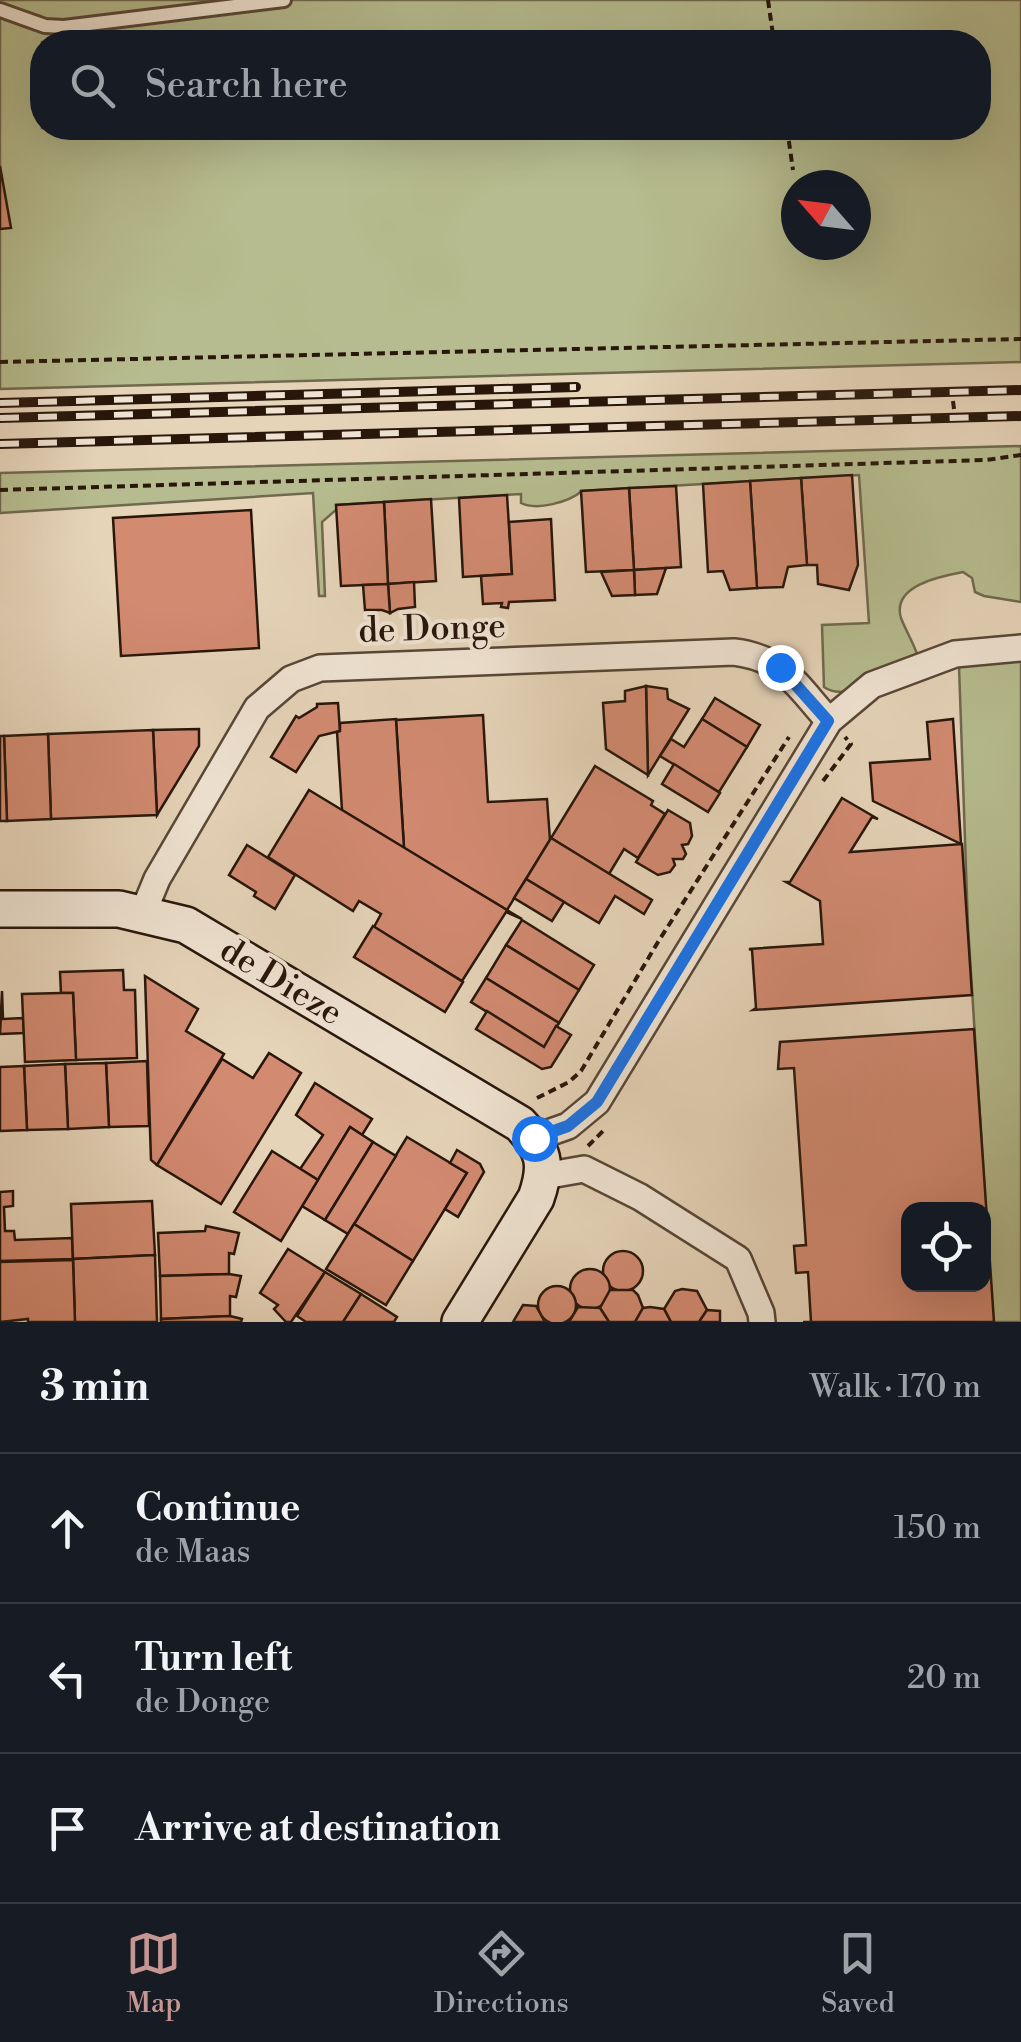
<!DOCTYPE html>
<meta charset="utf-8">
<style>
:root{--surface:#171b24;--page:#20242c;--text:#f1f3f6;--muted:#9ea1a6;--line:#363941;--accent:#c59692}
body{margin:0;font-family:"Libre Bodoni",serif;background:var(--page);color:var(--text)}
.controls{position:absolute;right:30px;bottom:30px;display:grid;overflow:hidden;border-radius:20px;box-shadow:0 10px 40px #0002}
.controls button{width:90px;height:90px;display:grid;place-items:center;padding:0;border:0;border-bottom:2px solid var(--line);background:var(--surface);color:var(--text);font:50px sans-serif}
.compass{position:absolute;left:781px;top:170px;width:90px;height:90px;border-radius:50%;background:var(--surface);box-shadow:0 10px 40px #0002;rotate:298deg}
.stop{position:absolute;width:30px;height:30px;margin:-22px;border:8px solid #1a73e8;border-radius:50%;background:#fff}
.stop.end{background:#1a73e8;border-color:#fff;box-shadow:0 2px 10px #0008}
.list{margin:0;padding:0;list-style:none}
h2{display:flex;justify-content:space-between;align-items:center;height:130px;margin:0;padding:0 40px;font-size:42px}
h2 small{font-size:32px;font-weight:400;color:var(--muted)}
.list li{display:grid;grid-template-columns:65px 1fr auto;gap:30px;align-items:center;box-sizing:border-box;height:150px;padding:0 40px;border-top:2px solid var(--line)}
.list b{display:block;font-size:38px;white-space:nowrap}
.list p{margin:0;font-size:32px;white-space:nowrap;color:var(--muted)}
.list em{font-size:32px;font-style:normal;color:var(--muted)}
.icon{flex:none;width:55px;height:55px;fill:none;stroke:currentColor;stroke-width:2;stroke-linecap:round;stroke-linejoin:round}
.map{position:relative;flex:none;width:1021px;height:1322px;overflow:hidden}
.search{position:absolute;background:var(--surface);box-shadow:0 10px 40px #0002;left:30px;right:30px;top:30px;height:110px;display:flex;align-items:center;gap:25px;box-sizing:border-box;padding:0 35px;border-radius:40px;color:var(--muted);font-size:38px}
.sheet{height:580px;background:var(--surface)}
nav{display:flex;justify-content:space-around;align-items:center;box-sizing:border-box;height:140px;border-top:2px solid var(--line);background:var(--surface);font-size:28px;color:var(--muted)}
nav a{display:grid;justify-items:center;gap:5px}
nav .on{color:var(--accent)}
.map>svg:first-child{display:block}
</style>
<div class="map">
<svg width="1021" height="1322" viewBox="0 0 1021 1322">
<rect width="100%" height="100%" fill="#e6d4b9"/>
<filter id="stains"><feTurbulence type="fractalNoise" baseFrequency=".002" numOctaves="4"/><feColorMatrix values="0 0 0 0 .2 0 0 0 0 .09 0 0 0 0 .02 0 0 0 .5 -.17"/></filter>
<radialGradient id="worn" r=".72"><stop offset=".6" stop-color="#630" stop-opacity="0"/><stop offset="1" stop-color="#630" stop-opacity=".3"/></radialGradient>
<!-- green -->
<g fill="#b6bc8f" stroke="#6f694d" stroke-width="2.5" fill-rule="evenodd">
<path d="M0,0H1021V362L0,389ZM42,42H978V128H42ZM796,185H856V245H796Z"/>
<path d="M1021,446V602L984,596L975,592L972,578L963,572C942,576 891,585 901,618C905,629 913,642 917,654C891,664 851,706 824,687L822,625L869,623L859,475L582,491C569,502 537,511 521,503V494L337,505V509L322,522L325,596H319L313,493L0,513V473Z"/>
<polygon points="1021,656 1021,1322 993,1322 968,926 959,666 989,658"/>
</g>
<!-- building -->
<g fill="#d28a71" stroke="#28160b" stroke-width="2.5" fill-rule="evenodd">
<polygon points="0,166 11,228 0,229"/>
<polygon points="852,475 858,565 849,590 818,584 817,565 807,565 801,478"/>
<polygon points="801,478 807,565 788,567 783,587 757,588 750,481"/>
<polygon points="750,481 757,588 730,590 723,571 708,572 703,484"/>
<polygon points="676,486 681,567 634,570 629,488"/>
<polygon points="629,488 634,570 586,572 581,491"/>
<polygon points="507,495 512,574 463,577 459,498"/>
<polygon points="431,499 436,581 388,584 384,502"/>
<polygon points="384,502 388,584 341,586 336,505"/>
<polygon points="251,510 259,648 121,656 113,518"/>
<polygon points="551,519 555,600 509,602 508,608 501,607 502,603 483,604 481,576 512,574 509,522"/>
<polygon points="666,568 657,594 635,595 634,570"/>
<polygon points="634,570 635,595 612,596 601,572"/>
<polygon points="414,582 415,607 398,609 390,613 388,584"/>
<polygon points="388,584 390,613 382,610 365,610 363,585"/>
<polygon points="646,686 667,689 668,699 689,709 648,775"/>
<polygon points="646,686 648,775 606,749 603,703 625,701 625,691"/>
<polygon points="715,698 760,725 747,747 702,719"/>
<polygon points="338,703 340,731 319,736 296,772 271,757 296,716 299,718 317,707 317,704"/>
<polygon points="483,715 488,802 547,799 550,840 507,910 404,848 396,720"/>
<polygon points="396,719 396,720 404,848 342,810 337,732 340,731 340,723"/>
<polygon points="702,719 747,747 719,792 660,756 671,739 684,747"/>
<polygon points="953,719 961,844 873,801 870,763 930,759 927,722"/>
<polygon points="199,729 199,746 157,815 153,730"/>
<polygon points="153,730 157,815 51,819 48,734"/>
<polygon points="48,734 51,819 7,821 4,736"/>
<polygon points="0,736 4,736 7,821 0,821"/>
<polygon points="674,764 720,793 708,812 662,784"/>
<polygon points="595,766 653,801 651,805 665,814 638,858 624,849 609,874 551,838"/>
<polygon points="309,790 507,910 522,919 506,912 462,981 374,927 381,914 359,901 353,911 268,857"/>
<polygon points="842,798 878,819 872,817 850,852 962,844 972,995 753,1010 756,1008 752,950 749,949 823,944 820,901 786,882 790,882"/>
<polygon points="668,810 690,823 692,836 688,844 682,845 686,854 683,859 673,859 675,865 670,872 658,875 636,862"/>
<polygon points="551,838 652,900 644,914 615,896 599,923 526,879"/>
<polygon points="247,845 295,875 275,909 254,896 256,892 229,875"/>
<polygon points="526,879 564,902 552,921 514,898"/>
<polygon points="522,920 594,965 579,990 506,945"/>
<polygon points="373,926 463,982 445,1012 354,957"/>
<polygon points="506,945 579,990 559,1023 486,978"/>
<polygon points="123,970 124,990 135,990 137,1058 76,1060 73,993 61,993 60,972"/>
<polygon points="145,976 198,1009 186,1031 224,1054 157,1165 151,1160"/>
<polygon points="486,978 559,1023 544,1047 471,1002"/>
<polygon points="2,991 3,1019 23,1018 24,1033 0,1034"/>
<polygon points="61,993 73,993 76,1060 25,1062 22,994"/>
<polygon points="487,1011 544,1047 556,1026 571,1035 551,1067 542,1069 476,1029"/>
<path d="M974,1029L994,1322H803H811L808,1272L796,1273L794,1246L806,1245L794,1068L778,1069L780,1042ZM908,1210H984V1284H908Z"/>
<polygon points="269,1053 301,1073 221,1204 157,1165 222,1059 253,1078"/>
<polygon points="147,1061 149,1126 109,1127 106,1063"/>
<polygon points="106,1063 109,1127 68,1129 65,1064"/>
<polygon points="65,1064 68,1129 27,1130 24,1066"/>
<polygon points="24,1066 27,1130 0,1131 0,1067"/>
<polygon points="315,1083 372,1119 362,1135 350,1127 318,1180 300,1169 323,1135 296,1115"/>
<polygon points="350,1127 373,1142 325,1220 302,1206"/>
<polygon points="407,1137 467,1173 413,1261 354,1224"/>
<polygon points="373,1142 396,1156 348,1234 325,1220"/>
<polygon points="457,1150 480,1164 484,1172 458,1217 445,1209 467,1173 450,1163"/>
<polygon points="272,1151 318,1180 281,1241 234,1212"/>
<polygon points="13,1191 13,1206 4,1207 5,1231 14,1231 15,1240 72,1238 73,1259 0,1261 0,1192"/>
<polygon points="152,1201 155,1255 73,1259 71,1204"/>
<polygon points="354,1224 413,1261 386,1305 326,1269"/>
<polygon points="206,1226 239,1233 234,1254 229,1253 229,1274 160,1276 158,1233 205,1231"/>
<polygon points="288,1249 325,1272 291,1322 286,1322 274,1309 278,1305 260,1293"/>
<circle cx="623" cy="1271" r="20"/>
<polygon points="155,1255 157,1322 75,1322 73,1259"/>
<polygon points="73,1260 75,1322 28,1322 28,1319 0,1322 0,1262"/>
<circle cx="590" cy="1289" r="20"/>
<polygon points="325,1272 361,1294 343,1322 306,1322 297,1316"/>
<polygon points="229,1274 241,1276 236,1297 230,1296 230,1316 161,1319 160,1276"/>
<circle cx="557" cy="1305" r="19"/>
<polygon points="682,1289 697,1291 707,1310 699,1322 671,1322 664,1309 675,1291"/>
<polygon points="610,1290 633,1290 638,1295 643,1308 635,1322 609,1322 600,1308"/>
<polygon points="361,1294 397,1317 394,1322 343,1322"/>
<polygon points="523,1305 536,1306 545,1322 513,1322"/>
<polygon points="578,1307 600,1308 609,1322 569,1322"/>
<polygon points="650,1307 664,1309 671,1322 635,1322 643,1308"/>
<polygon points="707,1310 720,1311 720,1322 699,1322"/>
<polygon points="230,1316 242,1319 241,1322 161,1322 161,1319"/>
</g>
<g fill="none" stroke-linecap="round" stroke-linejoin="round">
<defs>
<polyline id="lane" points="0,10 45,26 64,27 284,0"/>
<g id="street">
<path d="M143,913L157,879L257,708L291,679L320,668L734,652C784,658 797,686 829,721"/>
<polyline points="534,1138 568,1126 597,1102 829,721 872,685 955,654 1021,648"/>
<polyline points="544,1176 584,1169 640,1197 738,1259 761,1313 762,1322"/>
</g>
<path id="secondary" d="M0,909H119L186,925L520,1124C544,1150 548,1164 536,1198L460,1322"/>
</defs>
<!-- lane casing -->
<use href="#lane" stroke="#584636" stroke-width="18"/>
<!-- street casing -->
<use href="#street" stroke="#584636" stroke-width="30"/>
<!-- secondary casing -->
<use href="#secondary" stroke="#28160b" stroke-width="40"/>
<!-- path -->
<g stroke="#28160b" stroke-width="4" stroke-dasharray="8 5" stroke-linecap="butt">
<polyline points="768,0 774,42"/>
<polyline points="787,128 793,170"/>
<polyline points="0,362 1021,339"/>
<polyline points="953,401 954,409"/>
<polyline points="0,490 986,460 1021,455"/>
<polyline points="823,781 851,744 845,737"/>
<polyline points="537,1098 569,1082 581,1071 658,942 789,737"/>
<polyline points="588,1146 606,1128"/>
</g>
<!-- lane -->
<use href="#lane" stroke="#efe3d2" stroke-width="12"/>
<!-- street -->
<use href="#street" stroke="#efe3d2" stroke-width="25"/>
<!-- secondary -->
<use href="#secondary" stroke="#efe3d2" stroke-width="35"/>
<defs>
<g id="rail">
<polyline points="0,403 576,387"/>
<polyline points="0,418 1021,390"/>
<polyline points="0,444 1021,416"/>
</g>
</defs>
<!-- rail casing -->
<use href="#rail" stroke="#28160b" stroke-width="10"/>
<!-- rail -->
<use href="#rail" stroke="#efe3d2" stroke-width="6" stroke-dasharray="19" stroke-linecap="butt"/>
</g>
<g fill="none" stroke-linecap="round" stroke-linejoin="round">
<!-- route -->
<polyline stroke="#1a73e8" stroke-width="12" points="534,1138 568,1126 597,1102 828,721 780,667"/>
</g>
<g text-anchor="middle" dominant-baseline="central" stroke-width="8" stroke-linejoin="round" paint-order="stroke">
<!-- street labels -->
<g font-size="35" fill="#28160b" stroke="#efe3d2">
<text transform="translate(432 629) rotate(-2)">de Donge</text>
<text transform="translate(281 982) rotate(31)">de Dieze</text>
</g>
</g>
<rect width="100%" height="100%" filter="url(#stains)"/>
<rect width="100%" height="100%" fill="url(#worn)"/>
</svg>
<div class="controls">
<button><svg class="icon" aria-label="locate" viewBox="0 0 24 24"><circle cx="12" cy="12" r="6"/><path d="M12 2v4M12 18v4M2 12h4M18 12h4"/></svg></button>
</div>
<svg class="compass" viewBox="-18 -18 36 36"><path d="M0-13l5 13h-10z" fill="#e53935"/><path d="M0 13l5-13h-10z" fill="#9ea1a6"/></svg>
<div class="stop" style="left:534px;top:1138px"></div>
<div class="stop end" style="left:780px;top:667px"></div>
<div class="search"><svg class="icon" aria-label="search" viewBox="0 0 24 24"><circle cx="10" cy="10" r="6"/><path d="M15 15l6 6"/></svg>Search here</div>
</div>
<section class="sheet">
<h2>3 min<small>Walk · 170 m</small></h2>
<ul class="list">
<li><svg class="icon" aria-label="ahead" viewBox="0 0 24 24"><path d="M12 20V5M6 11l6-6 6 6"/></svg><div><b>Continue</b><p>de Maas</p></div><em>150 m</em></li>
<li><svg class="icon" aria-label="left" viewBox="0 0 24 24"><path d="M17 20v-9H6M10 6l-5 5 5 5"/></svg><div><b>Turn left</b><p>de Donge</p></div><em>20 m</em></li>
<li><svg class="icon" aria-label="arrive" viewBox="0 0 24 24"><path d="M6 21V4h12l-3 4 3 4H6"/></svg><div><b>Arrive at destination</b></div></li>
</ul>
</section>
<nav>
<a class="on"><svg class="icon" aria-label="map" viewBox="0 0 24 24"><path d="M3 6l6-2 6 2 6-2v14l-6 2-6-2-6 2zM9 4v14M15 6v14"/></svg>Map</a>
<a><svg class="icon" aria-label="directions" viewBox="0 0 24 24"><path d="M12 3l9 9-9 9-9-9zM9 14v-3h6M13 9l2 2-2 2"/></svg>Directions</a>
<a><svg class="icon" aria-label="saved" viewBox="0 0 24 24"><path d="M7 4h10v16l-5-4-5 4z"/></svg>Saved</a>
</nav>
